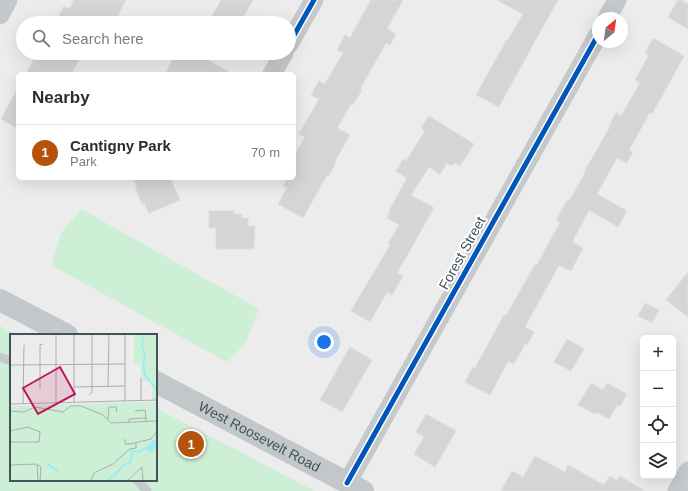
<!DOCTYPE html>
<meta charset="utf-8">
<style>
:root{--surface:#fff;--page:#f7f7f7;--text:#2b2b33;--muted:#7c7c81;--line:#e1e1e2;--accent:#b45309}
body{margin:0;font-family:Arial,sans-serif;background:var(--page);color:var(--text)}
.controls{position:absolute;right:12px;bottom:12px;display:grid;overflow:hidden;border-radius:6px;box-shadow:0 4px 16px #0002}
.controls button{width:36px;height:36px;display:grid;place-items:center;padding:0;border:0;border-bottom:1px solid var(--line);background:var(--surface);color:var(--text);font:20px sans-serif}
.compass{position:absolute;left:592px;top:12px;width:36px;height:36px;border-radius:50%;background:var(--surface);box-shadow:0 4px 16px #0002;rotate:29deg}
.you{position:absolute;left:324px;top:342px;width:14px;height:14px;margin:-10px;border:3px solid #fff;border-radius:50%;background:#1a73e8;box-shadow:0 0 0 6px #1a73e833}
.badge{display:grid;place-items:center;width:26px;height:26px;border-radius:50%;background:var(--accent);color:#fff;font-size:13px;font-weight:700}
.pin{position:absolute;translate:-50% -50%;border:2px solid #fff;box-shadow:0 1px 4px #0006}
.list{margin:0;padding:0;list-style:none}
h2{display:flex;justify-content:space-between;align-items:center;height:52px;margin:0;padding:0 16px;font-size:17px}
h2 small{font-size:13px;font-weight:400;color:var(--muted)}
.list li{display:grid;grid-template-columns:26px 1fr auto;gap:12px;align-items:center;box-sizing:border-box;height:56px;padding:0 16px;border-top:1px solid var(--line)}
.list b{display:block;font-size:15px;white-space:nowrap}
.list p{margin:0;font-size:13px;white-space:nowrap;color:var(--muted)}
.list em{font-size:13px;font-style:normal;color:var(--muted)}
.icon{flex:none;width:22px;height:22px;fill:none;stroke:currentColor;stroke-width:2;stroke-linecap:round;stroke-linejoin:round}
.map{position:relative;flex:none;width:688px;height:491px;overflow:hidden}
.search{position:absolute;background:var(--surface);box-shadow:0 4px 16px #0002;left:16px;top:16px;width:280px;height:44px;display:flex;align-items:center;gap:10px;box-sizing:border-box;padding:0 14px;border-radius:22px;color:var(--muted);font-size:15px}
.panel{position:absolute;background:var(--surface);box-shadow:0 4px 16px #0002;left:16px;top:72px;width:280px;height:108px;border-radius:6px}
.map>svg:first-child{display:block}
</style>
<div class="map">
<svg width="688" height="491" viewBox="0 0 688 491">
<rect width="100%" height="100%" fill="#edecec"/>
<!-- green -->
<g fill="#cdefd5">
<polygon points="81,209 259,309 245,344 227,362 51,265 61,233"/>
<polygon points="0,326 17,335 11,335 11,480 156,480 156,408 315,491 0,491"/>
</g>
<!-- building -->
<g fill="#d4d5d7" stroke="#dededf">
<polygon points="74,0 126,0 114,23 55,23 64,6 69,9"/>
<polygon points="221,0 253,0 240,23 208,23"/>
<polygon points="371,0 403,0 387,29 396,34 390,45 386,43 360,89 362,90 353,105 351,104 337,128 350,135 335,161 336,162 329,176 327,175 303,218 278,204 287,188 283,186 288,178 294,178 294,156 305,137 299,134 319,99 311,95 319,81 325,84 343,53 337,50 345,35 350,38"/>
<polygon points="497,0 558,0 535,41 499,107 476,95 507,39 508,40 523,14"/>
<polygon points="678,0 681,0 688,4 688,29 668,17"/>
<polygon points="653,38 684,56 652,114 650,112 629,150 633,152 627,163 617,158 597,194 627,211 618,227 589,210 572,242 583,248 571,271 559,265 525,327 534,332 527,345 525,344 514,364 508,361 490,395 465,382 473,367 475,368 504,315 506,316 535,264 537,265 560,222 556,220 567,200 569,201 585,173 584,172 610,127 609,126 616,113 621,116 640,83 635,80 649,55 645,53"/>
<polygon points="37,53 83,53 71,74 26,74"/>
<polygon points="176,53 195,53 233,74 165,74"/>
<polygon points="18,88 18,129 1,119"/>
<polygon points="429,116 474,144 460,166 455,163 452,166 447,163 440,174 429,167 411,195 434,208 397,273 403,276 392,295 387,292 370,322 351,311 390,245 388,244 399,225 387,218 390,212 389,211 407,178 396,171 403,159 406,161 425,131 421,128"/>
<polygon points="133,178 170,178 180,200 149,213 144,203 142,204 135,188 137,187"/>
<polygon points="209,211 234,211 234,214 242,214 242,218 248,218 248,226 255,226 254,249 216,249 216,228 209,228"/>
<polygon points="688,272 688,317 666,300"/>
<polygon points="645,303 659,310 652,323 638,316"/>
<polygon points="567,339 584,349 571,371 554,362"/>
<polygon points="350,347 372,360 342,412 320,400"/>
<polygon points="591,383 603,390 607,383 627,394 620,406 617,405 609,419 596,412 595,414 578,405"/>
<polygon points="426,414 456,431 435,467 414,454 424,437 416,432"/>
<polygon points="535,456 565,472 568,465 604,485 610,476 617,480 620,476 645,491 501,491 512,471 523,477"/>
</g>
<g fill="none" stroke-linecap="round" stroke-linejoin="round">
<!-- lane -->
<g stroke="#c5c9cc" stroke-width="9">
<polyline points="0,357 11,361"/>
<polyline points="137,480 147,491"/>
</g>
<!-- street -->
<g stroke="#c5c9cc" stroke-width="19">
<polyline points="0,15 8,0"/>
<polyline points="607,18 617,0"/>
<polyline points="289,44 314,0"/>
<polyline points="272,74 284,53"/>
<polyline points="347,483 598,35"/>
<polyline points="677,491 688,471"/>
</g>
<!-- primary -->
<g stroke="#c2c7ca" stroke-width="22">
<polyline points="0,300 67,335"/>
<path id="s1" d="M156,382L363,491"/>
</g>
<defs>
<g id="cycleway">
<polyline points="289,44 314,0"/>
<polyline points="347,483 598,35"/>
</g>
</defs>
<!-- cycleway casing -->
<use href="#cycleway" stroke="#fff" stroke-width="8"/>
<!-- cycleway -->
<use href="#cycleway" stroke="#0057b8" stroke-width="5"/>
</g>
<g text-anchor="middle" dominant-baseline="central" stroke-width="4" stroke-linejoin="round" paint-order="stroke">
<!-- street labels -->
<g font-size="14" fill="#42525a" stroke="#fff">
<text transform="translate(462 253) rotate(-61)">Forest Street</text>
<text stroke="none"><textPath href="#s1" startOffset="117">West Roosevelt Road</textPath></text>
</g>
</g>
<!-- overview -->
<g transform="translate(10 334)">
<rect width="147" height="147" fill="#edecec"/>
<path d="M124,0H147V65L142,66V47H131V30H124ZM147,68V147H0V72Z" fill="#cdefd5"/>
<path d="M145,105L146,113L141,119L135,114Z" fill="#9decf2"/>
<path fill="none" stroke="#9decf2" stroke-width="2" d="M133,0L132,11L135,23L133,31L135,41L147,57M38,130L48,138M96,147L106,140L113,131L120,129L122,117L131,118L135,114"/>
<path fill="none" stroke="#a9aeb2" stroke-width="1" d="M64,0H82M99,0H115M0,31L115,30M131,44V67M98,52L99,0M64,53L115,52M30,55V11L33,10M79,61L82,58V0M115,68V0M46,69V0M64,69V0M0,70L147,66M13,70L14,11M0,77L14,78L25,73L53,78L61,72H71L93,81L101,89L147,87M125,77L135,76L136,84M98,85L99,73H106L107,78M119,88V85L136,84V88M0,97L18,93L30,98L29,108H0M115,105V110H120L141,105L147,97M0,131L27,130L28,147M28,131L31,133L30,147M81,147L84,139L103,130L120,115L126,114V109M117,147L132,133L133,147"/>
<path fill="#c2185b" fill-opacity="0.15" stroke="#c2185b" stroke-width="2" d="M50,33L65,60L28,80L13,54Z"/>
<rect width="147" height="147" fill="none" stroke="#42525a" stroke-width="2"/>
</g>
</svg>
<div class="controls">
<button>+</button>
<button>−</button>
<button><svg class="icon" aria-label="locate" viewBox="0 0 24 24"><circle cx="12" cy="12" r="6"/><path d="M12 2v4M12 18v4M2 12h4M18 12h4"/></svg></button>
<button><svg class="icon" aria-label="layers" viewBox="0 0 24 24"><path d="M12 4l9 5-9 5-9-5zM3 14l9 5 9-5"/></svg></button>
</div>
<svg class="compass" viewBox="-18 -18 36 36"><path d="M0-13l5 13h-10z" fill="#e53935"/><path d="M0 13l5-13h-10z" fill="#7c7c81"/></svg>
<div class="you"></div>
<div class="pin badge" style="left:191px;top:444px">1</div>
<div class="search"><svg class="icon" aria-label="search" viewBox="0 0 24 24"><circle cx="10" cy="10" r="6"/><path d="M15 15l6 6"/></svg>Search here</div>
<section class="panel">
<h2>Nearby<small></small></h2>
<ul class="list">
<li><span class="badge">1</span><div><b>Cantigny Park</b><p>Park</p></div><em>70 m</em></li>
</ul>
</section>
</div>
